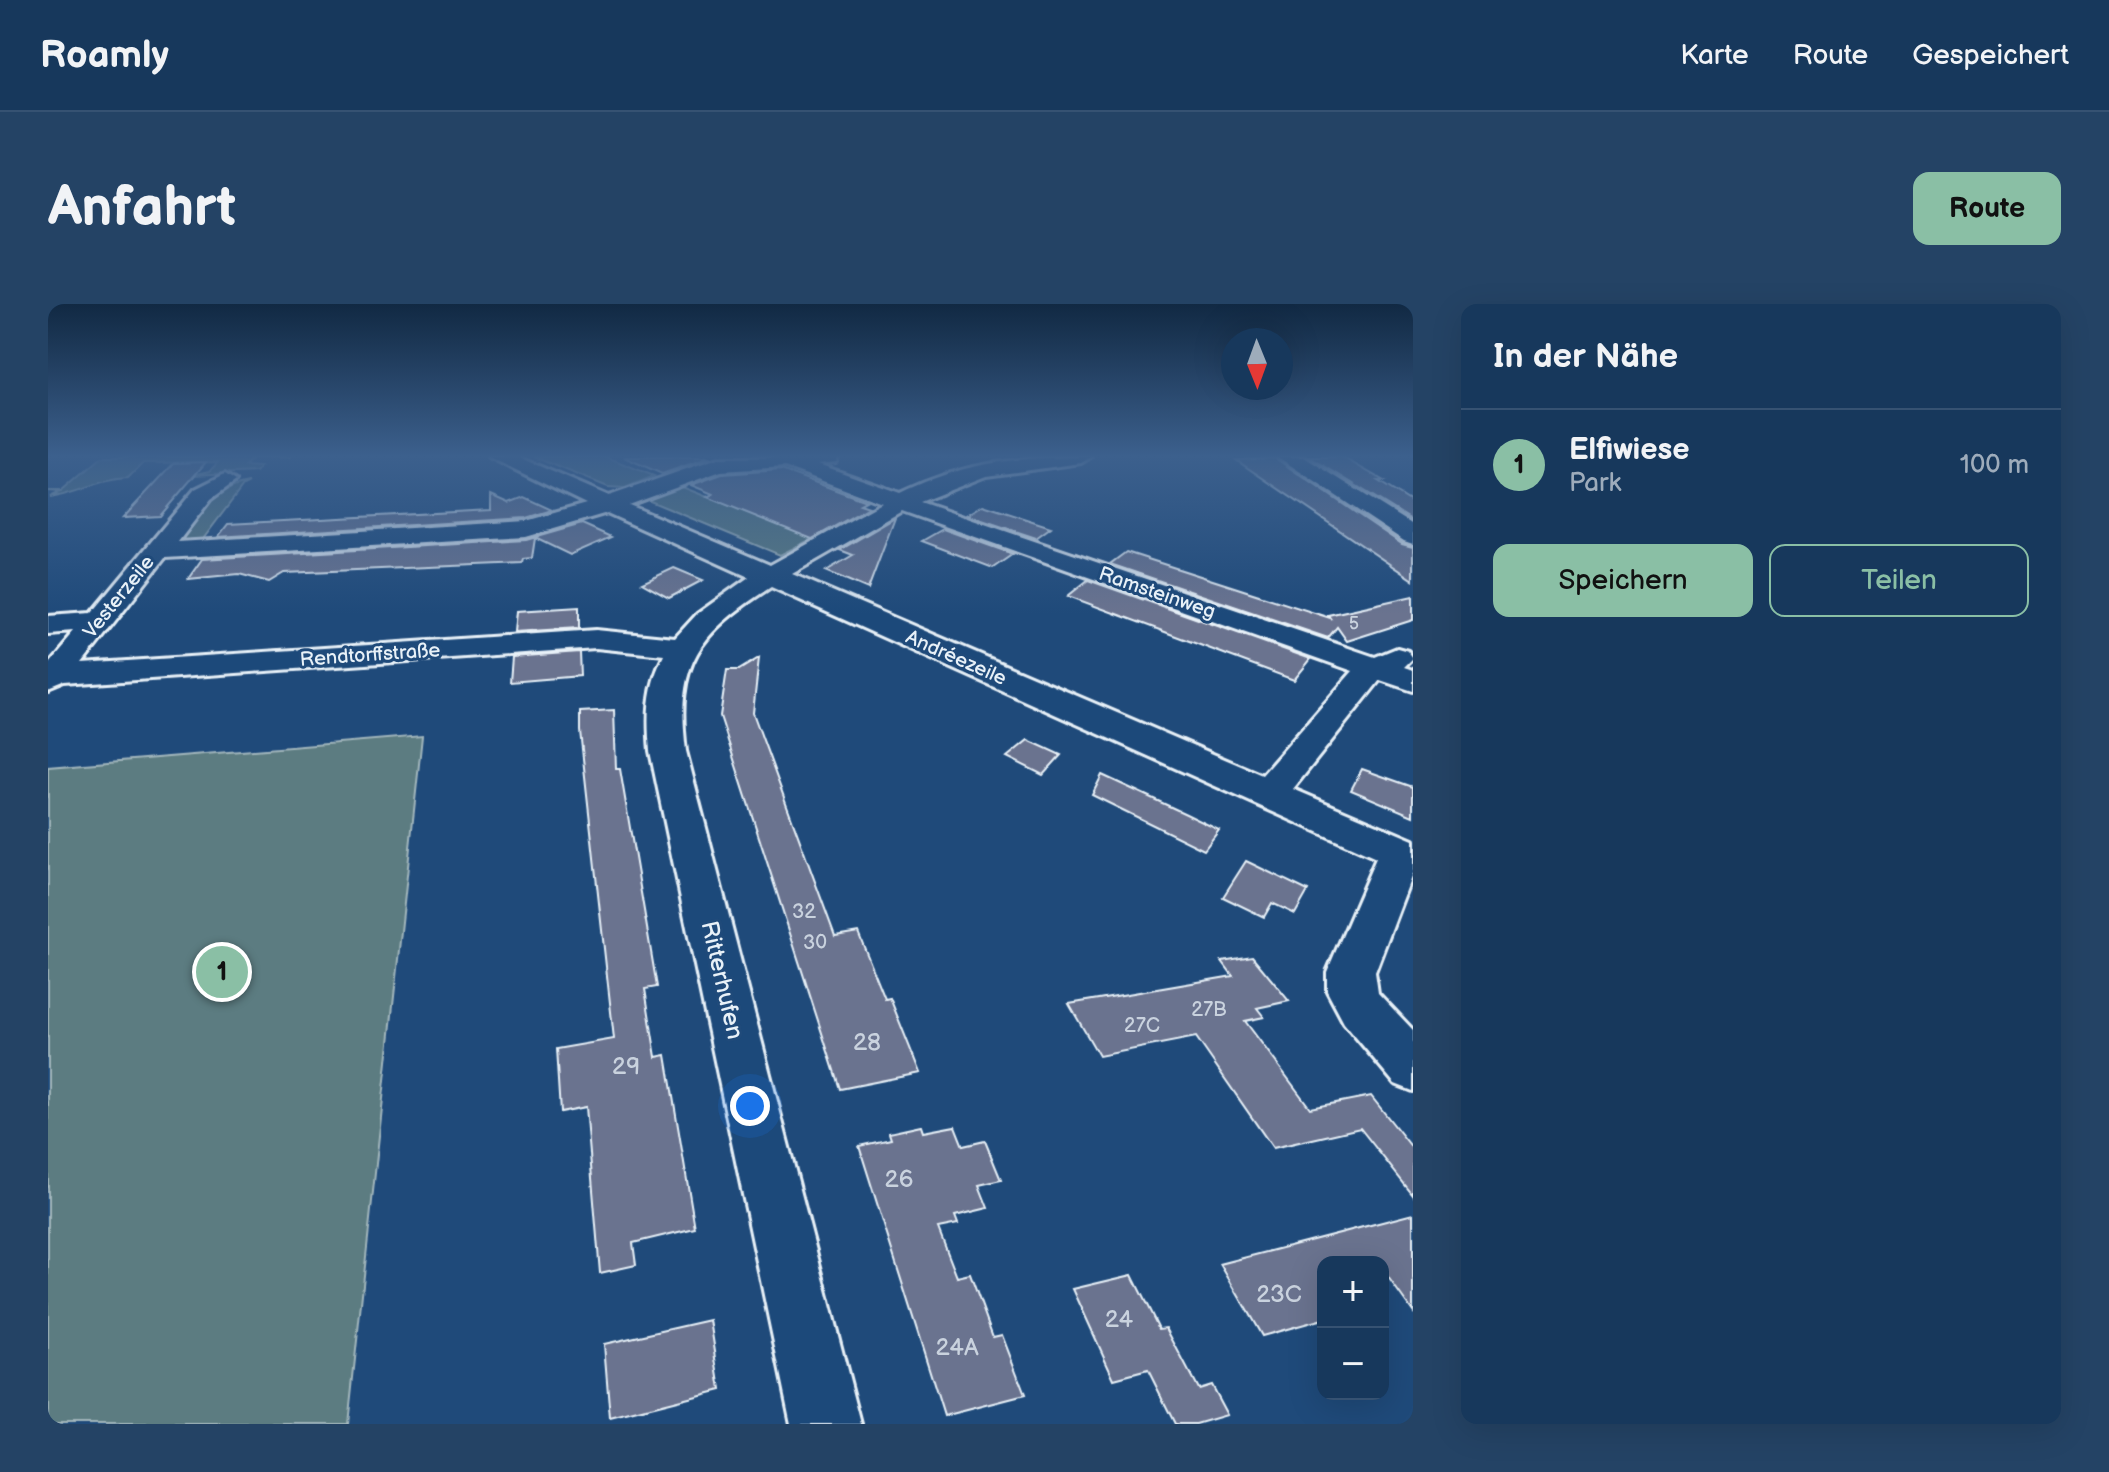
<!DOCTYPE html>
<html lang="de">
<meta charset="utf-8">
<style>
:root{--surface:#17385c;--page:#244365;--text:#f1f3f6;--muted:#9eacbb;--line:#365272;--accent:#8abfa5}
body{margin:0;font-family:"Balsamiq Sans",sans-serif;background:var(--page);color:var(--text)}
.controls{position:absolute;right:24px;bottom:24px;display:grid;overflow:hidden;border-radius:16px;box-shadow:0 8px 32px #0002}
.controls button{width:72px;height:72px;display:grid;place-items:center;padding:0;border:0;border-bottom:2px solid var(--line);background:var(--surface);color:var(--text);font:40px sans-serif}
.compass{position:absolute;left:1173px;top:24px;width:72px;height:72px;border-radius:50%;background:var(--surface);box-shadow:0 8px 32px #0002;rotate:179deg}
.you{position:absolute;left:702px;top:802px;width:28px;height:28px;margin:-20px;border:6px solid #fff;border-radius:50%;background:#1a73e8;box-shadow:0 0 0 12px #1a73e833}
.badge{display:grid;place-items:center;width:52px;height:52px;border-radius:50%;background:var(--accent);color:#111;font-size:26px;font-weight:700}
.pin{position:absolute;translate:-50% -50%;border:4px solid #fff;box-shadow:0 2px 8px #0006}
.list{margin:0;padding:0;list-style:none}
h2{display:flex;justify-content:space-between;align-items:center;height:104px;margin:0;padding:0 32px;font-size:34px}
h2 small{font-size:26px;font-weight:400;color:var(--muted)}
.list li{display:grid;grid-template-columns:52px 1fr auto;gap:24px;align-items:center;box-sizing:border-box;height:112px;padding:0 32px;border-top:2px solid var(--line)}
.list b{display:block;font-size:30px;white-space:nowrap}
.list p{margin:0;font-size:26px;white-space:nowrap;color:var(--muted)}
.list em{font-size:26px;font-style:normal;color:var(--muted)}
.actions{display:flex;gap:16px;padding:24px 32px}
.actions a{flex:1;padding:18px 0;border:2px solid var(--accent);border-radius:16px;text-align:center;font-size:28px;color:var(--accent)}
.actions .main{background:var(--accent);color:#111}
.map{position:relative;flex:none;width:1365px;height:1120px;overflow:hidden;border-radius:16px}
header{display:flex;align-items:center;gap:48px;box-sizing:border-box;height:112px;padding:0 40px;background:var(--surface);border-bottom:2px solid var(--line)}
header strong{font-size:38px}
nav{display:flex;gap:44px;margin-inline-start:auto;font-size:28px}
.intro{display:flex;align-items:center;justify-content:space-between;box-sizing:border-box;height:192px;padding:0 48px}
h1{margin:0;font-size:56px}
.button{padding:20px 36px;border-radius:16px;background:var(--accent);color:#111;font-size:28px;font-weight:700}
main{display:flex;gap:48px;padding:0 48px}
aside{flex:1;background:var(--surface);border-radius:16px;box-shadow:0 8px 32px #0002}
.map>svg:first-child{display:block}
</style>
<header>
<strong>Roamly</strong>
<nav><a>Karte</a><a>Route</a><a>Gespeichert</a></nav>
</header>
<div class="intro"><h1>Anfahrt</h1><a class="button">Route</a></div>
<main>
<div class="map">
<svg width="1365" height="1120" viewBox="0 0 1365 1120">
<rect width="100%" height="100%" fill="#1f4a7a"/>
<filter id="ink" filterUnits="userSpaceOnUse"><feTurbulence type="fractalNoise" baseFrequency=".0125" numOctaves="2"/><feDisplacementMap in="SourceGraphic" scale="16" xChannelSelector="R" yChannelSelector="G"/><feConvolveMatrix kernelMatrix="1 2 1 2 8 2 1 2 1" color-interpolation-filters="sRGB"/></filter>
<g filter="url(#ink)">
<!-- green -->
<g fill="#5c7c81" stroke="#a2b6bc" stroke-width="2">
<path d="M54,153H244L205,154L197,162L212,163L208,168L144,171L162,167L170,158L95,159L80,174C51,175 29,190 2,193L13,188L0,187H15Z"/>
<polygon points="486,153 559,153 606,172 577,184 560,183"/>
<path d="M201,179L195,182L152,239L131,238C148,209 168,184 201,179Z"/>
<polygon points="629,181 753,230 791,211 803,215 732,251 602,197 602,192"/>
<polygon points="374,432 300,1120 0,1120 0,463"/>
</g>
<!-- building -->
<g fill="#6b738f" stroke="#e8f1f8" stroke-width="2">
<polygon points="576,153 662,153 614,170"/>
<polygon points="1262,153 1294,153 1336,177 1330,177 1365,199 1365,217"/>
<polygon points="1227,154 1354,240 1365,243 1365,276 1188,156"/>
<polygon points="158,158 112,212 75,214 126,159"/>
<polygon points="733,166 818,197 812,200 821,203 764,235 659,193 665,190 643,181 674,170"/>
<polygon points="443,191 461,199 476,193 504,206 478,214 170,233 180,220 443,206"/>
<polygon points="935,201 1003,223 988,234 919,211"/>
<polygon points="847,214 820,285 778,267 805,251 792,246"/>
<polygon points="534,220 563,233 522,251 487,234 484,254 475,255 474,259 236,269 221,278 191,270 140,275 154,255 478,236"/>
<polygon points="895,225 965,250 945,264 874,237"/>
<polygon points="1078,248 1282,314 1280,311 1365,292 1365,316 1299,337 1289,323 1280,334 1062,260"/>
<polygon points="626,264 655,276 621,294 594,279"/>
<polygon points="1040,276 1263,355 1246,376 1020,292"/>
<polygon points="531,303 531,324 467,328 469,307"/>
<polygon points="531,348 532,372 462,378 464,353"/>
<polygon points="711,354 705,409 787,632 810,628 837,695 842,694 872,769 792,785 672,412 679,366 691,366"/>
<polygon points="566,406 568,465 572,465 609,683 597,685 608,753 618,751 647,924 585,939 588,961 552,969 538,803 512,808 508,745 566,735 532,427 532,408"/>
<polygon points="980,436 1013,451 995,471 959,453"/>
<polygon points="1314,465 1365,483 1365,512 1303,486"/>
<polygon points="1054,471 1138,510 1171,526 1156,546 1044,491"/>
<polygon points="1198,557 1260,587 1247,610 1224,599 1216,613 1175,593"/>
<polygon points="1204,652 1241,697 1209,704 1216,713 1197,717 1262,804 1323,792 1365,845 1365,891 1312,824 1225,844 1148,733 1051,752 1021,700 1185,672 1174,657"/>
<polygon points="873,822 875,828 907,822 915,842 937,837 953,876 931,881 940,904 907,912 910,920 890,924 909,973 922,970 945,1033 954,1031 977,1091 896,1112 811,842 843,835 841,829"/>
<polygon points="1365,910 1365,1008 1335,966 1335,958 1275,958 1275,1015 1214,1032 1172,960"/>
<polygon points="1084,971 1111,1025 1118,1024 1150,1085 1163,1081 1179,1111 1148,1120 1127,1120 1100,1066 1066,1075 1025,985"/>
<polygon points="662,1016 673,1086 562,1114 556,1040"/>
</g>
<g fill="none" stroke-linecap="round" stroke-linejoin="round">
<defs>
<g id="minor">
<path d="M441,153H470L561,192L670,154L790,153L788,158L770,160L852,189C918,157 972,153 1043,153L1033,159L938,172L872,198L1327,353L1349,344L1360,347L1365,354L1356,363L1365,366V387L1332,376L1245,485L1365,536V568L1327,668L1330,689L1365,726V787L1347,780L1296,719L1279,687V668L1328,554L723,283C650,330 627,359 638,447L813,1120H743L602,447C599,412 599,383 616,351L548,344L17,381L0,388V361L28,328L0,330V312L44,309L147,185L177,170L188,177L163,195L130,238L478,217L538,200ZM737,163L834,199L722,261L581,201L673,167ZM854,207L1305,367L1214,471L744,270ZM559,209L701,273L649,310L627,334L548,326L34,360L117,254L478,233Z"/>
<polygon points="1230,153 1256,153 1365,221 1365,240 1356,237"/>
</g>
</defs>
<!-- minor casing -->
<use href="#minor" stroke="#e8f1f8" stroke-width="6"/>
<!-- minor -->
<use href="#minor" fill="#1f4a7a" fill-rule="evenodd"/>
</g>
</g>
<!-- sky -->
<linearGradient id="sky" x2="0" y2="1"><stop stop-color="#112943"/><stop offset="0.49" stop-color="#3c608d"/><stop offset="1" stop-color="#3c608d" stop-opacity="0"/></linearGradient>
<rect width="1365" height="310" fill="url(#sky)"/>
<g text-anchor="middle" dominant-baseline="central" stroke-width="6" stroke-linejoin="round" paint-order="stroke">
<!-- far-number labels -->
<g font-size="18" fill="#c9d2de">
<text x="1306" y="319">5</text>
</g>
<!-- far-street labels -->
<g font-size="20" fill="#e8f1f8" stroke="#1f4a7a">
<text transform="translate(1109 289) rotate(19)">Ramsteinweg</text>
<text transform="translate(71 293) rotate(-51)">Vesterzeile</text>
<text transform="translate(322 351) rotate(-4)">Rendtorffstraße</text>
<text transform="translate(908 354) rotate(24)">Andréezeile</text>
</g>
<!-- number labels -->
<g font-size="20" fill="#c9d2de">
<text x="756" y="608">32</text>
<text x="767" y="639">30</text>
<text x="1161" y="706">27B</text>
<text x="1094" y="722">27C</text>
</g>
<!-- street labels -->
<g font-size="24" fill="#e8f1f8" stroke="#1f4a7a">
<text transform="translate(674 676) rotate(77)">Ritterhufen</text>
</g>
<!-- near-number labels -->
<g font-size="24" fill="#c9d2de">
<text x="819" y="738">28</text>
<text x="578" y="762">29</text>
<text x="851" y="875">26</text>
<text x="1231" y="990">23C</text>
<text x="1071" y="1015">24</text>
<text x="909" y="1043">24A</text>
</g>
</g>
</svg>
<div class="controls">
<button>+</button>
<button>−</button>
</div>
<svg class="compass" viewBox="-18 -18 36 36"><path d="M0-13l5 13h-10z" fill="#e53935"/><path d="M0 13l5-13h-10z" fill="#9eacbb"/></svg>
<div class="you"></div>
<div class="pin badge" style="left:174px;top:668px">1</div>
</div>
<aside>
<h2>In der Nähe<small></small></h2>
<ul class="list">
<li><span class="badge">1</span><div><b>Elfiwiese</b><p>Park</p></div><em>100 m</em></li>
</ul>
<div class="actions"><a class="main">Speichern</a><a>Teilen</a></div>
</aside>
</main>
